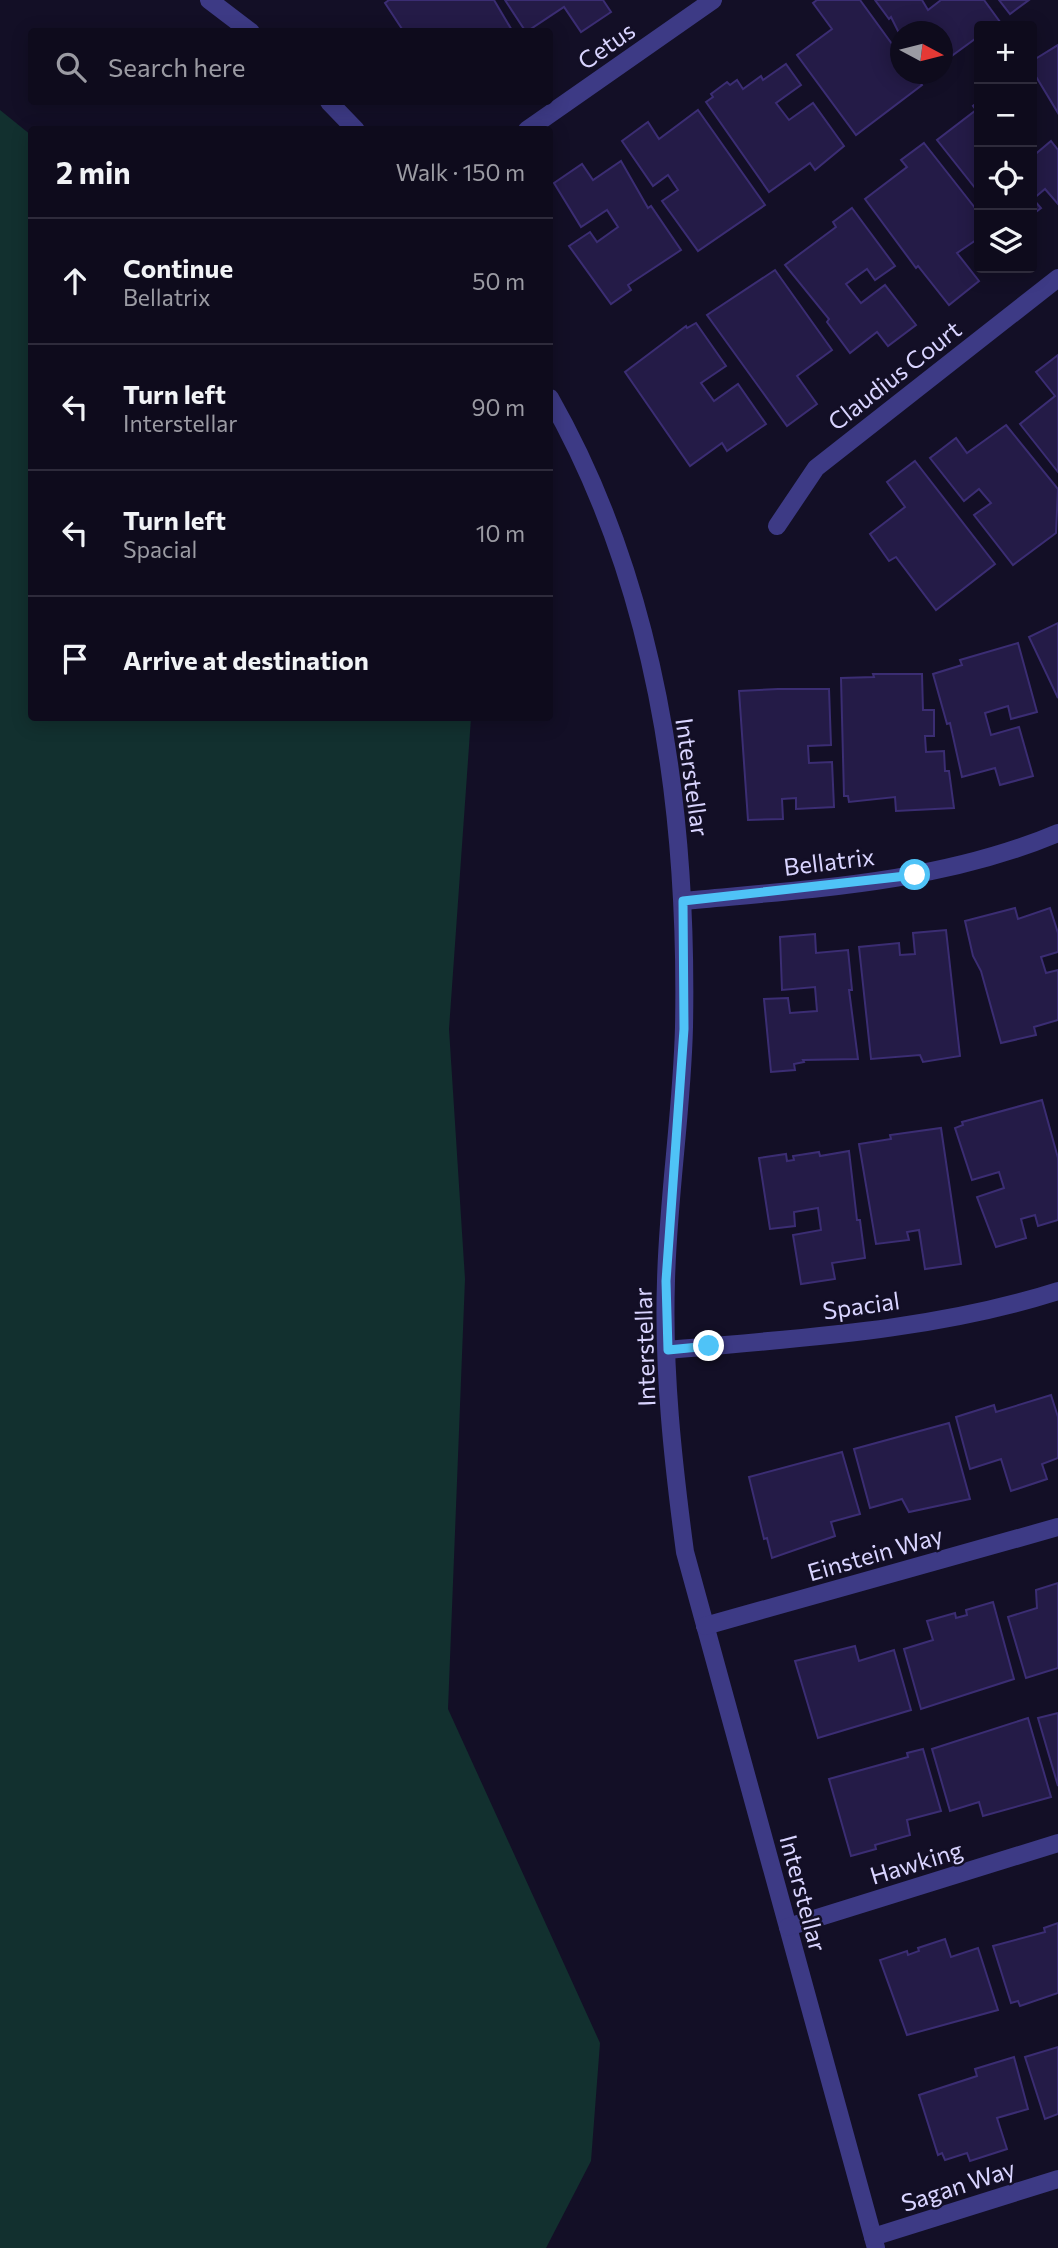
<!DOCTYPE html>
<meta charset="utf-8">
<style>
:root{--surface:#0e0b1c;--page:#1c1929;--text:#f1f3f6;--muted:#9b9ba3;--line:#2e2b3b}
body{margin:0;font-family:Commissioner,sans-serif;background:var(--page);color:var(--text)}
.controls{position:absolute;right:21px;top:21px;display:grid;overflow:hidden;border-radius:7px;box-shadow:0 4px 18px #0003}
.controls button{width:63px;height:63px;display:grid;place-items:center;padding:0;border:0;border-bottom:2px solid var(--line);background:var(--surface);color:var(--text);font:35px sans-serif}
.compass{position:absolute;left:890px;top:21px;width:63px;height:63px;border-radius:50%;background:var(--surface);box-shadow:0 4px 18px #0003;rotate:97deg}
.stop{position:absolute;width:21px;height:21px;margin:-16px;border:5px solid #4fc3f7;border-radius:50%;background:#fff}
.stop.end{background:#4fc3f7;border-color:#fff;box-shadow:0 2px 7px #0008}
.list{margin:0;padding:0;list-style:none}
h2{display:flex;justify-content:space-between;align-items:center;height:91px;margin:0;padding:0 28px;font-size:30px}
h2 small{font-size:23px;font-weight:400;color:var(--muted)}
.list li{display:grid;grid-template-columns:46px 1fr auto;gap:21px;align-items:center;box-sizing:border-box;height:126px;padding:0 28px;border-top:2px solid var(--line)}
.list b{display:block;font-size:26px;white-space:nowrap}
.list p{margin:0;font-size:23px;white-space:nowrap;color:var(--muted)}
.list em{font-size:23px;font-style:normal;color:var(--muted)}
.icon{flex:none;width:38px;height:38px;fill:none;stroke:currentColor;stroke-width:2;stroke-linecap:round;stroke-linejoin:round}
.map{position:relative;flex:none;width:1058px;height:2248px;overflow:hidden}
.search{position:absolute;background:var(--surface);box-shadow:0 4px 18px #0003;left:28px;top:28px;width:525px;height:77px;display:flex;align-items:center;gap:18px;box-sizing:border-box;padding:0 24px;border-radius:7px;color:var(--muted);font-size:26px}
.panel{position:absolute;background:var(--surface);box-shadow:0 4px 18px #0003;left:28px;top:126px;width:525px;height:595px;border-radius:7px}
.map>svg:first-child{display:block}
</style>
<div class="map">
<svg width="1058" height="2248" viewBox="0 0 1058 2248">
<rect width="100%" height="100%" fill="#130f26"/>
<!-- green -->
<polygon fill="#12302f" points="0,110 31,135 32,718 471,718 449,1029 465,1279 448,1709 600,2043 591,2161 546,2248 0,2248"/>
<!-- building -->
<g fill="#241b47" stroke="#3b2d73" stroke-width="2">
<polygon points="389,0 494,0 513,32 404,32 385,3"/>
<polygon points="505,0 603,0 611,12 581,32 564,7 526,32"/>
<polygon points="817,0 860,0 900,55 900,74 914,74 922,85 856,135 797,55 832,29 813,3"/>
<polygon points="875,0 922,0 928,10 941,0 984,0 1003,26 979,26 979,36 942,63 942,32 900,32 900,35 891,17 889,19"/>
<polygon points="999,0 1029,0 1010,14"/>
<polygon points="1058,45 1058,113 1032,70 1032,61"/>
<polygon points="786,64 801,85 776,103 789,120 813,103 844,146 815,170 810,163 769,192 706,102 713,97 711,94 727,82 730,85 737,80 743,89 761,76 763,80"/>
<polygon points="979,101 979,193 937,140 976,110 973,106"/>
<polygon points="698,110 765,205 698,251 662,201 678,190 668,175 653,186 622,141 648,122 659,139"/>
<polygon points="1051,141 1058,150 1058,204 1045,189 1033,199 1041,208 1032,215 1032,157"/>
<polygon points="924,143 979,213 979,238 957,253 979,281 949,305 918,266 916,268 865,199 907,167 901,160"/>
<polygon points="621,161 648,208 651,206 681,250 628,285 631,290 611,304 569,246 590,232 597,242 618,227 607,210 581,227 554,183 582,164 593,180"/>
<polygon points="852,208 895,266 875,280 867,269 846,284 861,303 885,285 916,325 888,346 877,332 850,353 827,322 829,319 785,265 836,227 833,222"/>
<polygon points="775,270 832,350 797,376 817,404 787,426 707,315"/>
<polygon points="696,323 726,366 701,383 714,401 738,384 766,424 727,451 722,443 690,466 625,372 686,326 687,328"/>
<polygon points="1058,355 1058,472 1020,424 1055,396 1036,372"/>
<polygon points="1006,425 1058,489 1056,533 1013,565 974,515 991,503 979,489 964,501 930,458 956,438 967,453"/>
<polygon points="915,461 995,564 936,610 896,557 889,561 870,534 905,507 887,482"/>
<polygon points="1058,623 1058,698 1029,637"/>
<polygon points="1018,643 1037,712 1011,719 1008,706 985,713 991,735 1019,727 1033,776 1000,785 995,768 962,777 950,723 947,724 933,674 962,665 960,660"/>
<polygon points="873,674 922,674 923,710 934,710 934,736 925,736 926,752 944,751 945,771 949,771 954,808 896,811 895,797 849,802 848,796 844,796 841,678 874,677"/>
<polygon points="778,689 829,689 831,745 808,746 809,763 832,762 834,807 796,809 796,798 782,799 783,819 748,820 739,691"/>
<polygon points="1015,908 1018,919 1050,908 1058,933 1058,952 1041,957 1046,973 1058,970 1058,1020 1034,1027 1036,1035 1001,1043 981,971 973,956 965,921"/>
<polygon points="946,930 960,1056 923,1062 920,1055 871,1059 859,947 899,943 900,955 915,954 913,933"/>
<polygon points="815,934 816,953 848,950 852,990 849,990 858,1059 803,1060 804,1062 794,1064 795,1070 771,1072 764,999 788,998 790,1013 817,1011 815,987 782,990 780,937"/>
<polygon points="1042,1100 1058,1158 1058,1220 1038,1226 1035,1215 1021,1219 1026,1238 996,1247 977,1197 1004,1188 999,1172 972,1180 955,1128 963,1125 962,1122"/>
<polygon points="941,1128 961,1264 925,1269 919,1230 907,1232 909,1240 876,1244 859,1144 891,1139 890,1135"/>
<polygon points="849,1151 857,1220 860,1220 865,1258 832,1263 835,1279 801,1284 793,1235 821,1230 818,1208 794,1212 795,1226 770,1229 759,1158 786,1154 787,1161 794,1160 793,1156 819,1152 820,1156"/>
<polygon points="1051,1395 1058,1417 1058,1458 1042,1464 1047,1479 1011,1491 1001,1459 970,1469 956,1417 994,1405 996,1412"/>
<polygon points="949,1423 970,1499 909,1512 902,1499 870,1508 854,1449"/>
<polygon points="842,1452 860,1514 831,1522 835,1536 772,1558 767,1538 764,1539 749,1477"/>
<polygon points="1058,1583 1058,1668 1026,1678 1008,1617 1037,1608 1036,1590"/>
<polygon points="993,1602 1014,1679 921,1709 904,1649 933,1640 927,1621 955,1613 956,1618 967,1615 966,1610"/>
<polygon points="855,1646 859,1661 894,1650 911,1710 818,1738 795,1661"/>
<polygon points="1058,1713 1058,1786 1038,1718"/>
<polygon points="1028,1718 1051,1797 983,1816 979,1802 950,1811 932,1749"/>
<polygon points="923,1749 941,1811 907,1820 910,1835 875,1845 876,1849 851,1856 829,1779 908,1757 907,1753"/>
<polygon points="1058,1923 1058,1993 1020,2006 1018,2001 1011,2003 993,1946 1045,1932 1044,1928"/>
<polygon points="945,1939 951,1957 978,1948 998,2010 907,2035 880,1960 907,1951 908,1955 919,1951 918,1948"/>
<polygon points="1058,2047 1058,2114 1045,2119 1025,2057"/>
<polygon points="1014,2057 1028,2109 997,2118 1007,2149 970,2161 967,2153 945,2160 942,2153 938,2155 919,2095 977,2076 975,2069"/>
</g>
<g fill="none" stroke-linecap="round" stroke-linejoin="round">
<!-- minor -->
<g stroke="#3d3a85" stroke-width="18">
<polyline points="209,0 251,32"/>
<polyline points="329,102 356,130"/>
<polyline points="527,130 713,0"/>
<path d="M550,398C658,588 688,812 684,1027C682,1112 668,1196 666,1281C663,1371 673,1462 685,1552L876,2248"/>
<polyline points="777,526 816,468 1058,278"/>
<path d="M683,901C809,889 940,883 1058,833"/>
<path d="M668,1350C798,1338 933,1331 1058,1291"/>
<polyline points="705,1626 1058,1527"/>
<polyline points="788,1927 1058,1843"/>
<polyline points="873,2237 1058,2179"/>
</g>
</g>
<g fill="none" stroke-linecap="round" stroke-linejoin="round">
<!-- route -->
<polyline stroke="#4fc3f7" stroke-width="9" points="709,1346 668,1350 666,1281 684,1029 683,901 915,875"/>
</g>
<g text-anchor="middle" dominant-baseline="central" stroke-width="5" stroke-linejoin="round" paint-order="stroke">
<!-- street labels -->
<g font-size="24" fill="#d9d4ff" stroke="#130f26">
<text transform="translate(606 45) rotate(-35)">Cetus</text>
<text transform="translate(894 375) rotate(-38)">Claudius Court</text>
<text transform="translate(693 777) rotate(82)">Interstellar</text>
<text transform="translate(829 861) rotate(-7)">Bellatrix</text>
<text transform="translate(861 1305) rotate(-8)">Spacial</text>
<text transform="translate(644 1347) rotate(-92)">Interstellar</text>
<text transform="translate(875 1553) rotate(-16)">Einstein Way</text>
<text transform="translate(916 1862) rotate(-17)">Hawking</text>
<text transform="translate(804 1893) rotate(75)">Interstellar</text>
<text transform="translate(958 2185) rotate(-18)">Sagan Way</text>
</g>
</g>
</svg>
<div class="controls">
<button>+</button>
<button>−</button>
<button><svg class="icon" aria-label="locate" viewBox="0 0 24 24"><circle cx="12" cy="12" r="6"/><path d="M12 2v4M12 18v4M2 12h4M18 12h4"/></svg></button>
<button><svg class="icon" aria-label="layers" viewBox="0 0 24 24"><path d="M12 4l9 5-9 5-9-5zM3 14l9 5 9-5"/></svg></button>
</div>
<svg class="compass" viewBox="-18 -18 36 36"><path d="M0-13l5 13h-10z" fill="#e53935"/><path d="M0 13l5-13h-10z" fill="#9b9ba3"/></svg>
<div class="stop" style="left:915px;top:875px"></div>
<div class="stop end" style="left:709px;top:1346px"></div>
<div class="search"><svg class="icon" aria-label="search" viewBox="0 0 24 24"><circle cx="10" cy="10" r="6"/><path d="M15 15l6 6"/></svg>Search here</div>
<section class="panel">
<h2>2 min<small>Walk · 150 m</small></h2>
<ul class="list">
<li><svg class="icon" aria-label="ahead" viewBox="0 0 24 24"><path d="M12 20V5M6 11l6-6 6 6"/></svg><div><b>Continue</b><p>Bellatrix</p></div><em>50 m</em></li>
<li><svg class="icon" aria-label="left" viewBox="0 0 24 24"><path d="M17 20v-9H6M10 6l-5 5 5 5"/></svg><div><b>Turn left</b><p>Interstellar</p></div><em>90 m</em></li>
<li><svg class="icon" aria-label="left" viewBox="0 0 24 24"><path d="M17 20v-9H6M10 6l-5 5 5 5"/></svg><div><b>Turn left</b><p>Spacial</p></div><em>10 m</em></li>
<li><svg class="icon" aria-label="arrive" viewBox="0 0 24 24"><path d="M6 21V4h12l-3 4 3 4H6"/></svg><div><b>Arrive at destination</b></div></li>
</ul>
</section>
</div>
